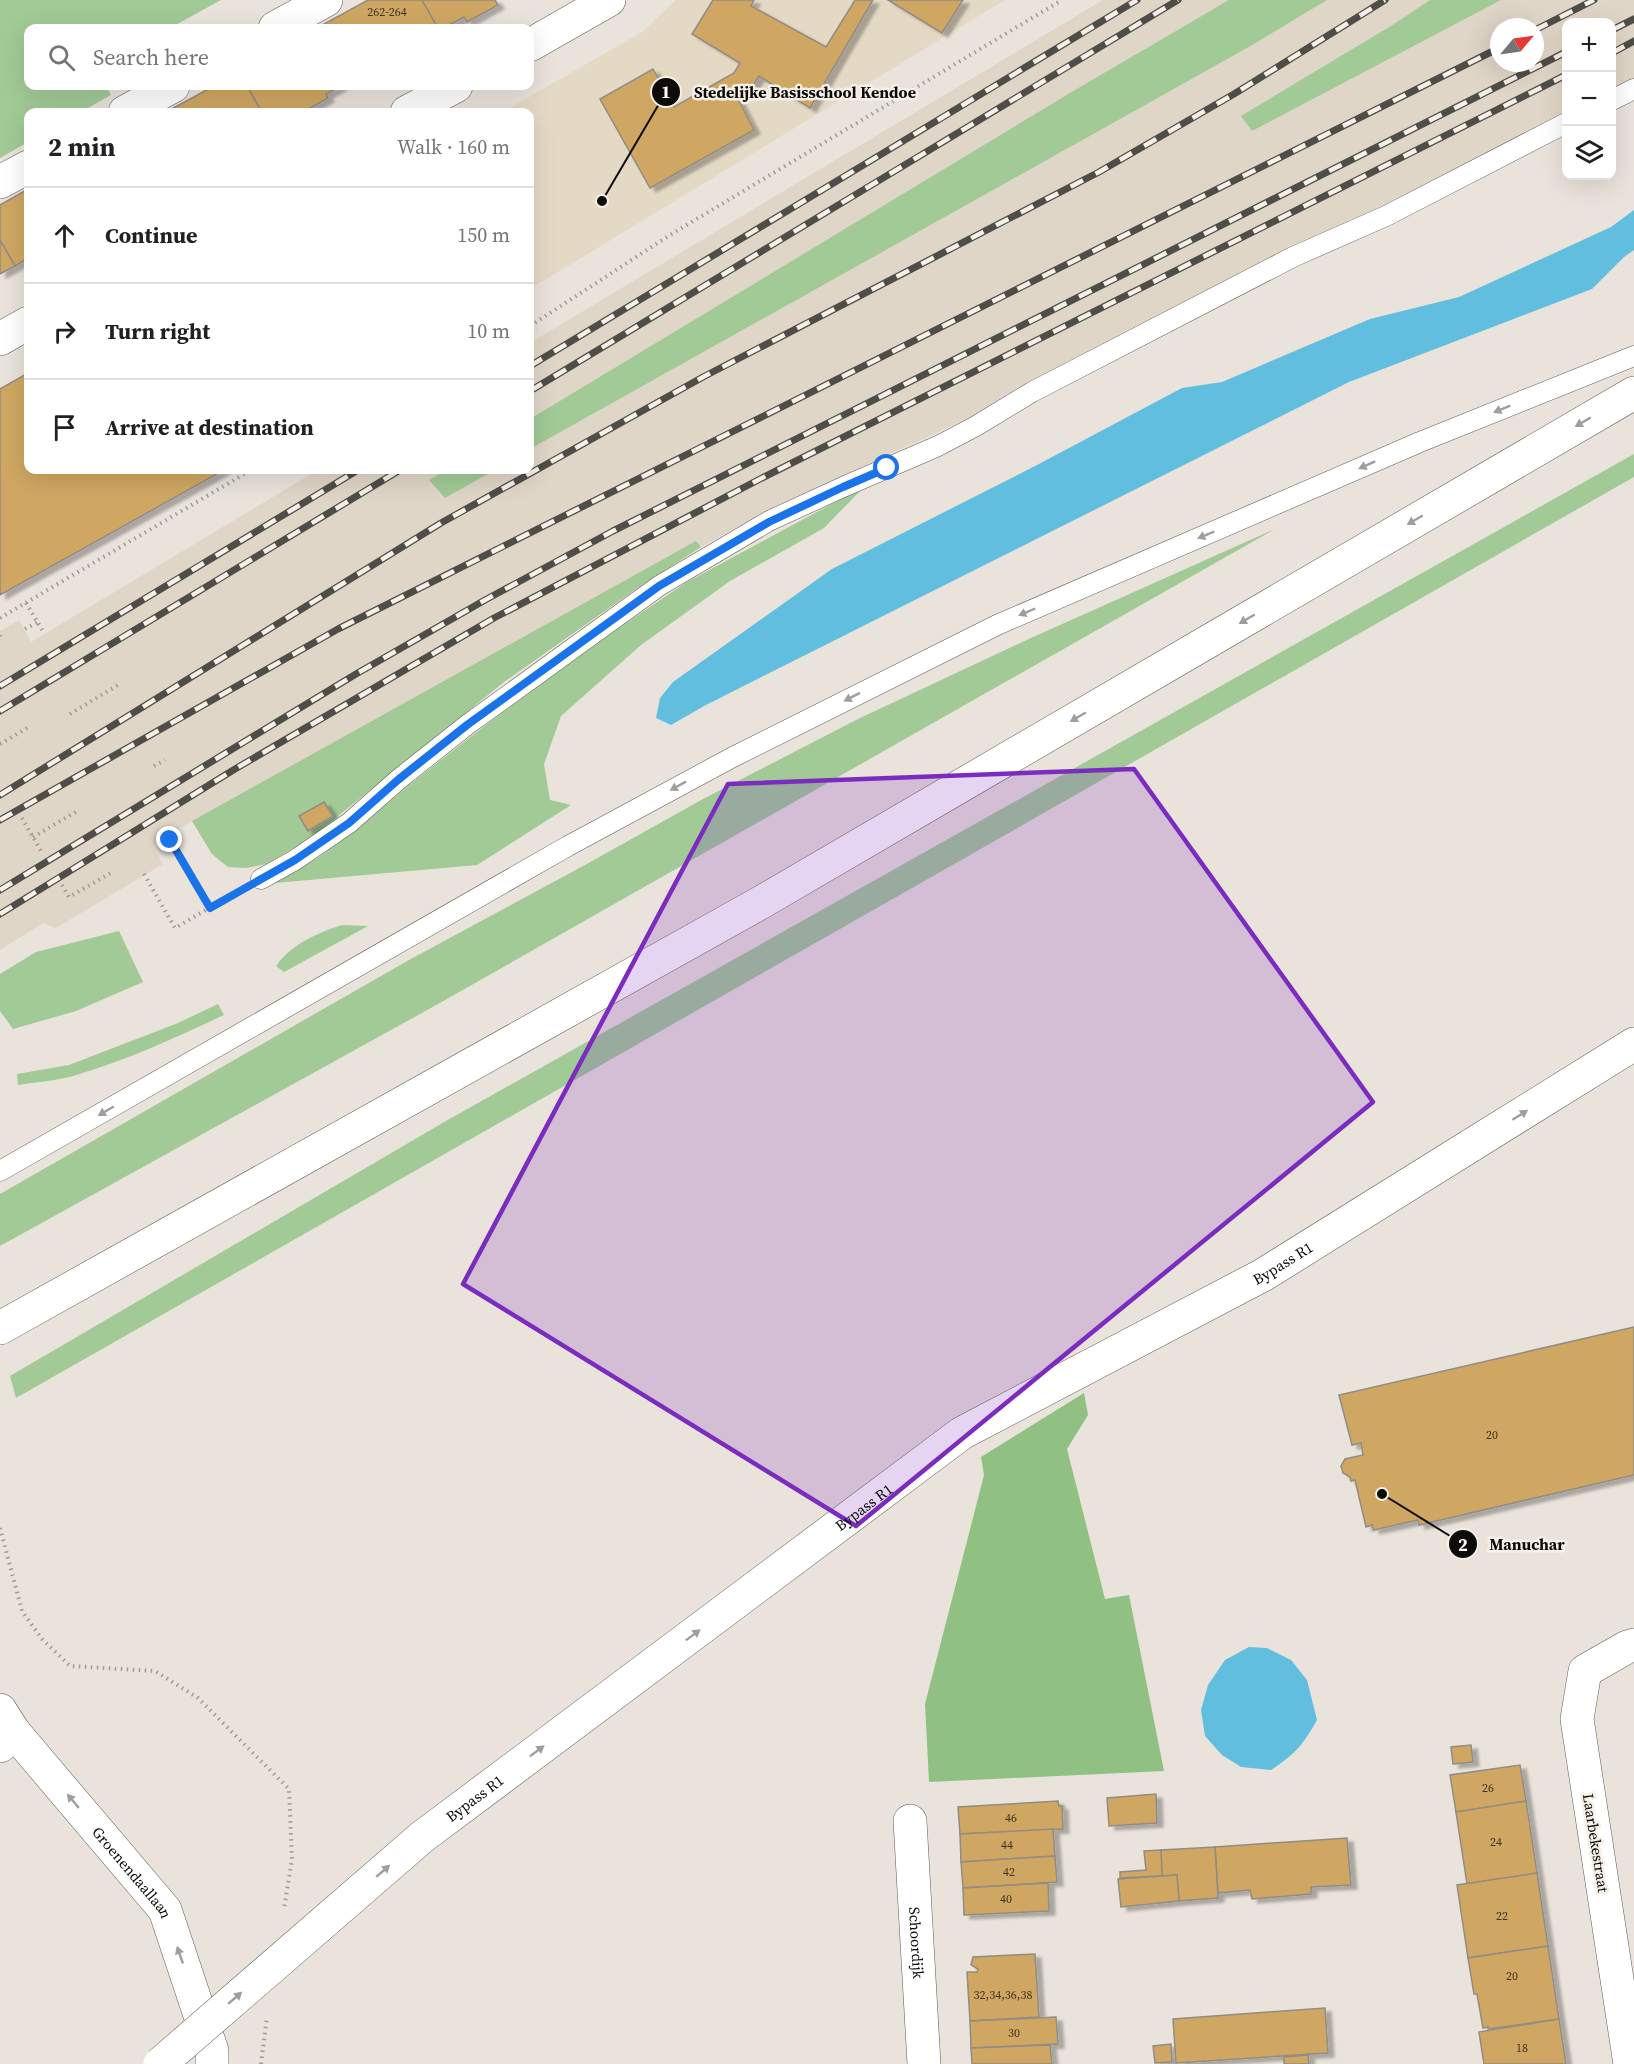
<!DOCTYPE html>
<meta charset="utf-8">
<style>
:root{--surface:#fff;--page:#f6f6f6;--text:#202124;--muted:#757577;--line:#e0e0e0}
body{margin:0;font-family:"Source Serif 4",serif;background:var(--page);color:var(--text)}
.controls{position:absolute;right:18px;top:18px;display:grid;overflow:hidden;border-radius:12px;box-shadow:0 6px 24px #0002}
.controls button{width:54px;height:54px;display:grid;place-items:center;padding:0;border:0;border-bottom:2px solid var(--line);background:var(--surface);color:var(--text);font:30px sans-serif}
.compass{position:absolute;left:1490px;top:18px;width:54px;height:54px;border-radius:50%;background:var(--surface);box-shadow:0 6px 24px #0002;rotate:61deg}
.stop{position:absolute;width:18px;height:18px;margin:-14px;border:4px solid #1a73e8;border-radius:50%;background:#fff}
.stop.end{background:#1a73e8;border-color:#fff;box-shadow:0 2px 6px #0008}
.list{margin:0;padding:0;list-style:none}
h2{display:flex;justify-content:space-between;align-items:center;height:78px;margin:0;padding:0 24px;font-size:26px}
h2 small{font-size:20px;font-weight:400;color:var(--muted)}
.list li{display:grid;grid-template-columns:39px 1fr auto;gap:18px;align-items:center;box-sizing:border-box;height:96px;padding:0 24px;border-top:2px solid var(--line)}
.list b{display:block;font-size:22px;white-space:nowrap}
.list em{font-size:20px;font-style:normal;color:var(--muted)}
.icon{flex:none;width:33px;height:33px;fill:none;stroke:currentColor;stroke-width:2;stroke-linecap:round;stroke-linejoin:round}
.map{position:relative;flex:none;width:1634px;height:2064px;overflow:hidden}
.search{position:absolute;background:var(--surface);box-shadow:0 6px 24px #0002;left:24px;top:24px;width:510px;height:66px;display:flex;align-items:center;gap:15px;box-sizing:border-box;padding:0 21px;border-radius:12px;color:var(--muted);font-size:22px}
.panel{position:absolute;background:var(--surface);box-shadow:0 6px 24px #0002;left:24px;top:108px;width:510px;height:366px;border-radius:12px}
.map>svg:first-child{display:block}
</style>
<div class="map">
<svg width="1634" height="2064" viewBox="0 0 1634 2064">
<defs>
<filter id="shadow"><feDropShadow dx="6" dy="4" stdDeviation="1.5" flood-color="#0004"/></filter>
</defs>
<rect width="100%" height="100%" fill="#e9e3db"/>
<!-- built -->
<path fill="#e0d6c7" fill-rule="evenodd" d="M1103,0H1634V78L1612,90V22H1566V113L975,415L768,510L701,547L636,589L504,682L312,837L266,864L246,868L228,867L212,854L192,821L152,846L163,864L56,928L43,923L0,950V631L19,620L31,642L318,470H530V343ZM1499,27H1535V63H1499Z"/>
<!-- education -->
<polygon fill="#e4d9c4" points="676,0 1005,0 530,289 530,112 503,112 642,32"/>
<!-- green -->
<g fill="#a1ca96">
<polygon points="0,0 221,0 170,28 28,28 28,86 106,86 111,95 81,112 28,112 28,142 0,158"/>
<polygon points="1229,0 1327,0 1254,44 530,449 530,419 1075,90"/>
<polygon points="1430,0 1501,0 1252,131 1241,116 1391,26"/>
<polygon points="1634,454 1634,477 16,1398 10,1376 446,1121"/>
<polygon points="447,470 495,470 445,498 429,480"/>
<polygon points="865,486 824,528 730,581 641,645 561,716 544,764 550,800 571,805 477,865 275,883 319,857 360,827 409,785 559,668 687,582"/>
<polygon points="1275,529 438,1004 0,1246 0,1194 409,960 585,865 703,799 858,719 1031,638"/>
<polygon points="696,541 701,547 636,589 504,682 312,837 266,864 246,868 228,867 212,854 192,821"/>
<path d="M342,925L368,926L284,972L276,966C290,945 319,932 342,925Z"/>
<polygon points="119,931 143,982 76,1011 13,1029 0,1011 0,974 36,952"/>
<path d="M218,1004L224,1015C175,1038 125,1061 73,1076C55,1081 36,1082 18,1085L17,1074L69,1065L178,1023Z"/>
</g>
<!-- forest -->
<polygon fill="#90c183" points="1084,1393 1088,1415 1067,1449 1105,1599 1129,1595 1164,1771 929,1782 925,1704 984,1475 981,1457"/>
<!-- water -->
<g fill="#61bedf">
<polygon points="1634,210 1634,250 1624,257 1592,289 1349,382 704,706 671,725 656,718 660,698 673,682 832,569 1037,465 1182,388 1222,382 1370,319 1459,297 1611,227"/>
<path d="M1249,1647L1267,1648L1291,1660L1307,1680L1317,1720C1302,1746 1296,1753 1271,1770L1241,1767L1222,1755L1205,1736L1201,1710L1208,1685L1225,1660Z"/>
</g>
<!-- building -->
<g fill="#d0a762" stroke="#918c84" stroke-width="1.5" filter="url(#shadow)">
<polygon points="368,0 422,0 438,28 326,28 324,24"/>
<polygon points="422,0 495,0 498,5 467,22 464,17 444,28 438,28"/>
<polygon points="713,0 754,0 751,6 826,47 855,0 873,0 810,108 759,76 749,91 737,97 754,130 650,188 600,99 653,69 674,107 734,73 740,63 692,34"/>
<polygon points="888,0 963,0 942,33"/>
<polygon points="214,86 247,86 262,112 166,112"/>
<polygon points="247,86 341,86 326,94 328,98 303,112 296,112 295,111 292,112 262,112"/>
<polygon points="28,189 28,258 15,266 0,240 0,205"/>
<polygon points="0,240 15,266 0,274"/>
<polygon points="28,373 28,470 224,470 0,595 0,389"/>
<polygon points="324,802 333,816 308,831 299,816"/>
<polygon points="1634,1327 1634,1475 1419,1525 1418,1520 1374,1530 1372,1525 1366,1527 1355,1480 1351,1481 1350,1477 1343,1473 1341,1466 1345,1459 1363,1455 1361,1443 1352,1445 1339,1395"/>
<polygon points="1471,1745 1473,1762 1453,1764 1451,1747"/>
<polygon points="1520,1765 1526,1801 1456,1812 1450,1775"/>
<polygon points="1156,1794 1157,1823 1109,1826 1107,1798"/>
<polygon points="1058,1801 1059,1806 1062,1806 1063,1829 960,1834 958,1807"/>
<polygon points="1526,1801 1537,1873 1467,1884 1456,1812"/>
<polygon points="1053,1829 1055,1856 961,1862 960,1834"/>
<polygon points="1347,1838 1351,1885 1311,1887 1311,1894 1252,1899 1250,1890 1218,1893 1215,1847"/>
<polygon points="1215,1847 1218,1898 1179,1901 1177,1875 1162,1876 1161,1850"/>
<polygon points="1161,1850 1162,1876 1120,1878 1120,1872 1146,1870 1144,1851"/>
<polygon points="1055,1856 1057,1882 963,1888 961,1862"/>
<polygon points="1537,1873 1548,1946 1468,1958 1457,1885"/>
<polygon points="1177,1875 1179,1901 1121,1907 1118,1879"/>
<polygon points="1048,1883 1049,1911 964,1915 963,1888"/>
<polygon points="1548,1946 1559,2019 1488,2029 1488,2027 1483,2028 1477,1994 1474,1994 1468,1958"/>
<polygon points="1035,1954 1039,2017 970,2021 967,1972 977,1972 978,1969 971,1965 973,1957"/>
<polygon points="1325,2008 1328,2053 1176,2063 1173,2019"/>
<polygon points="1056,2017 1058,2044 971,2048 970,2021"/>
<polygon points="1559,2019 1566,2064 1484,2064 1479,2032"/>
<polygon points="1171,2044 1172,2062 1155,2063 1153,2046"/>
<polygon points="1050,2045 1052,2064 972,2064 971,2048"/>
<polygon points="1308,2055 1309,2064 1284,2064 1284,2057"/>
</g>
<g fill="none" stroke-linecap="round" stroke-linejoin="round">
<defs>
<g id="lane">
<polyline points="1612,100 1634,89"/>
<polyline points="261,879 295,860 349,823 399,779 467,725 659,586 769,521 843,487 938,446 976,426 1032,392 1293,257 1386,216 1566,123"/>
<polyline points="0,1171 568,846 733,757 997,625 1420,442 1634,356"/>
</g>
<g id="street">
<polyline points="275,28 326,0"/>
<polyline points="530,45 609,0"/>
<polyline points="125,112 173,86"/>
<polyline points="407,112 456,86"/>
<polyline points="0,182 28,167"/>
<polyline points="0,339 28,323"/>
<path id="s1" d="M910,1821L924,2064"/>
<polyline points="1630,2064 1577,1719 1585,1671 1627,1647 1634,1645"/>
</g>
<g id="primary">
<path id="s2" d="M0,1710L14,1732L165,1910L212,2051V2064"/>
</g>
<g id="highway">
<polyline points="1470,1146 1634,1044"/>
<polyline points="0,1328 760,903 1634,393"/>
<polyline points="0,1746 14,1732"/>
</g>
</defs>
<!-- lane casing -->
<use href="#lane" stroke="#605b54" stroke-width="21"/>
<!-- street casing -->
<use href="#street" stroke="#605b54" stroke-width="34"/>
<!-- primary casing -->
<use href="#primary" stroke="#605b54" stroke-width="34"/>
<!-- highway casing -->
<use href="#highway" stroke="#605b54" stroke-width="34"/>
<!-- path -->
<g stroke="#9f9b94" stroke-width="4" stroke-dasharray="1.5 4.5" stroke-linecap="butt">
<polyline points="530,326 670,235 1062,0"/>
<polyline points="26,603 44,633"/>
<polyline points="0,618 251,470"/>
<polyline points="25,629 38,622"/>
<polyline points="0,635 0,637"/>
<polyline points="70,714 118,685"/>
<polyline points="0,744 29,727"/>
<polyline points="154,766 165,760"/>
<polyline points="22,818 41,851"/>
<polyline points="33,837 79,810"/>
<polyline points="170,840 210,908"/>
<polyline points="144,874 175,928 237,892"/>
<polyline points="62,885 69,897 114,871"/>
<polyline points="0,1528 22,1611 42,1639 70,1666 155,1671 198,1698 289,1789 292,1859 284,1909"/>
<polyline points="261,2064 267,2017"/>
</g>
<!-- lane -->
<use href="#lane" stroke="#fff" stroke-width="20"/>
<!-- street -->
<use href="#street" stroke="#fff" stroke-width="33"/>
<!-- primary -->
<use href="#primary" stroke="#fff" stroke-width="33"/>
<!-- highway -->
<use href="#highway" stroke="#fff" stroke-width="33"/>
<defs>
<g id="rail">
<polyline points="1535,30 1594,0"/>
<polyline points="1612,30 1634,19"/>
<polyline points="1612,53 1634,41"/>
<polyline points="530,366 1137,0"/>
<polyline points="530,391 1178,0"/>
<polyline points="0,686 358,470"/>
<polyline points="0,711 400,470"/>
<polyline points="0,795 441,523 703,377 1099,172 1234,94 1385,0"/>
<polyline points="0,820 338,629 1499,48"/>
<polyline points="0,890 356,674 485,600 613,531 1566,52"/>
<polyline points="0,914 235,769 494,618 760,479 1566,75"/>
</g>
</defs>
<!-- rail casing -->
<use href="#rail" stroke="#4f4d48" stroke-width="7"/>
<!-- rail -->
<use href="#rail" stroke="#f6f0e8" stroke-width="4.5" stroke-dasharray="14" stroke-linecap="butt"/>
<defs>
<g id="highway-bridge">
<path id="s3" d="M160,2064L422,1837L962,1433L1263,1275L1470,1146"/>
</g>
</defs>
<!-- highway-bridge casing -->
<use href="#highway-bridge" stroke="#605b54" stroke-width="34" stroke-linecap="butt"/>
<!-- highway-bridge -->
<use href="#highway-bridge" stroke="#fff" stroke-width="33"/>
</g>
<!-- one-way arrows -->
<defs><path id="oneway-solid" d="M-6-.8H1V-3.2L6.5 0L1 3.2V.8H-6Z" transform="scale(1.5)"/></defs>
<g fill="#9e9e9d">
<use href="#oneway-solid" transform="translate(1502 409) rotate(158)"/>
<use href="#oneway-solid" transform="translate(1583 422) rotate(150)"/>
<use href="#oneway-solid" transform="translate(1367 465) rotate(156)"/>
<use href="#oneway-solid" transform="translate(1415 520) rotate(150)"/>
<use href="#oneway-solid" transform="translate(1206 535) rotate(157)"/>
<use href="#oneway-solid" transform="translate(1027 612) rotate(157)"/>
<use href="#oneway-solid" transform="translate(1247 619) rotate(150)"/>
<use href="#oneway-solid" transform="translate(852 697) rotate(153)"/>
<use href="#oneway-solid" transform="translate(1078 717) rotate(150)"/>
<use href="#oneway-solid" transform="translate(678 786) rotate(151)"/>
<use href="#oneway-solid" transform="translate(106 1111) rotate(150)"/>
<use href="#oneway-solid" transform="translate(1520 1115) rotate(-32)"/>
<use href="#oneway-solid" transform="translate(693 1635) rotate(-37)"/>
<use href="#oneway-solid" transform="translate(537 1751) rotate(-37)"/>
<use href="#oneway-solid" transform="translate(73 1801) rotate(-130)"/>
<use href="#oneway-solid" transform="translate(383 1871) rotate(-41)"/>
<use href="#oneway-solid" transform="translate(180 1955) rotate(-109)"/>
<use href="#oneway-solid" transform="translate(235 1998) rotate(-41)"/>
</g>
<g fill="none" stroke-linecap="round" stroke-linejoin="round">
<!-- route -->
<polyline stroke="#1a73e8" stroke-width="8" points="170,840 210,908 295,860 349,823 399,779 467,725 659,586 769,522 843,487 887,468"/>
</g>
<!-- marked area -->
<path fill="#7b2cbf" fill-opacity="0.2" stroke="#7b2cbf" stroke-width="4.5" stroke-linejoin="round" d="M1134,769L1373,1102L856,1526L463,1284L728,784Z"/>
<g text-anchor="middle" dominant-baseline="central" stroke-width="5" stroke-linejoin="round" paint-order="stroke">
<!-- number labels -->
<g font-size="12" fill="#3e331f">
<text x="387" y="12">262-264</text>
<text x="1492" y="1435">20</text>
<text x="1488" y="1788">26</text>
<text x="1011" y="1818">46</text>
<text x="1496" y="1842">24</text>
<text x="1007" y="1845">44</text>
<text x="1009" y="1872">42</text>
<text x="1006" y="1899">40</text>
<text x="1502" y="1916">22</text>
<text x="1512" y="1976">20</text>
<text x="1003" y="1995">32,34,36,38</text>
<text x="1014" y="2033">30</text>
<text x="1522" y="2048">18</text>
</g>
<!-- street labels -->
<g font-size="15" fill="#0d0c09" stroke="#f6f0e8">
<text stroke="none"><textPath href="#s3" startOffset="1384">Bypass R1</textPath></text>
<text stroke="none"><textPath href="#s3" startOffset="898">Bypass R1</textPath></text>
<text stroke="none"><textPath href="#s3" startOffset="412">Bypass R1</textPath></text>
<text transform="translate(1596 1843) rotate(81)">Laarbekestraat</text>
<text stroke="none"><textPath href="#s2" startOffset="210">Groenendaallaan</textPath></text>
<text stroke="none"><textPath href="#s1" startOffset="122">Schoordijk</textPath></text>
</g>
</g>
<!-- callouts -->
<path fill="none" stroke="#0d0c09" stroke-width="2" d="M602 201L666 92M1382 1494L1463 1544"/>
<g fill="#0d0c09" stroke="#f6f0e8" stroke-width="2">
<circle cx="602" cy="201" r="6"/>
<circle cx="1382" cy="1494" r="6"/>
<circle cx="666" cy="92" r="15"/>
<circle cx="1463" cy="1544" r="15"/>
</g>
<g font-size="18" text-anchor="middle" font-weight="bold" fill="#fff">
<text x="666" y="98">1</text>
<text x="1463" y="1551">2</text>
</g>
<g font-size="16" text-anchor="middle" font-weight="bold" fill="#0d0c09" stroke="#f6f0e8" stroke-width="5" stroke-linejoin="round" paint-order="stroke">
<text x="805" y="98">Stedelijke Basisschool Kendoe</text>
<text x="1527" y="1550">Manuchar</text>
</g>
</svg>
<div class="controls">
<button>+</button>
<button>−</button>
<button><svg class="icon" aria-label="layers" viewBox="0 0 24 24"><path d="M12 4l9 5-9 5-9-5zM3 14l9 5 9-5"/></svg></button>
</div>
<svg class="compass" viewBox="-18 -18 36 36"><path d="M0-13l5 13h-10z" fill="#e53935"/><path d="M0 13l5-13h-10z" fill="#757577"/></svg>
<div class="stop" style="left:887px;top:468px"></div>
<div class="stop end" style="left:170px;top:840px"></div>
<div class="search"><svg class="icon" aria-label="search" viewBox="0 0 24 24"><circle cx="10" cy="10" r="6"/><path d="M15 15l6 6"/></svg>Search here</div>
<section class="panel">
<h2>2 min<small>Walk · 160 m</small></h2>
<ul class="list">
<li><svg class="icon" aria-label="ahead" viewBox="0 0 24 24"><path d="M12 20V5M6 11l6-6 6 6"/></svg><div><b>Continue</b></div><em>150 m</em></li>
<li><svg class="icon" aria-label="right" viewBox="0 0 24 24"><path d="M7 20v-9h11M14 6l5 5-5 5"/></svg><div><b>Turn right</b></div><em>10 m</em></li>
<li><svg class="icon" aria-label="arrive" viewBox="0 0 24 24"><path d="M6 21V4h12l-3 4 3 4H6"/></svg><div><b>Arrive at destination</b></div></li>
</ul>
</section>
</div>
